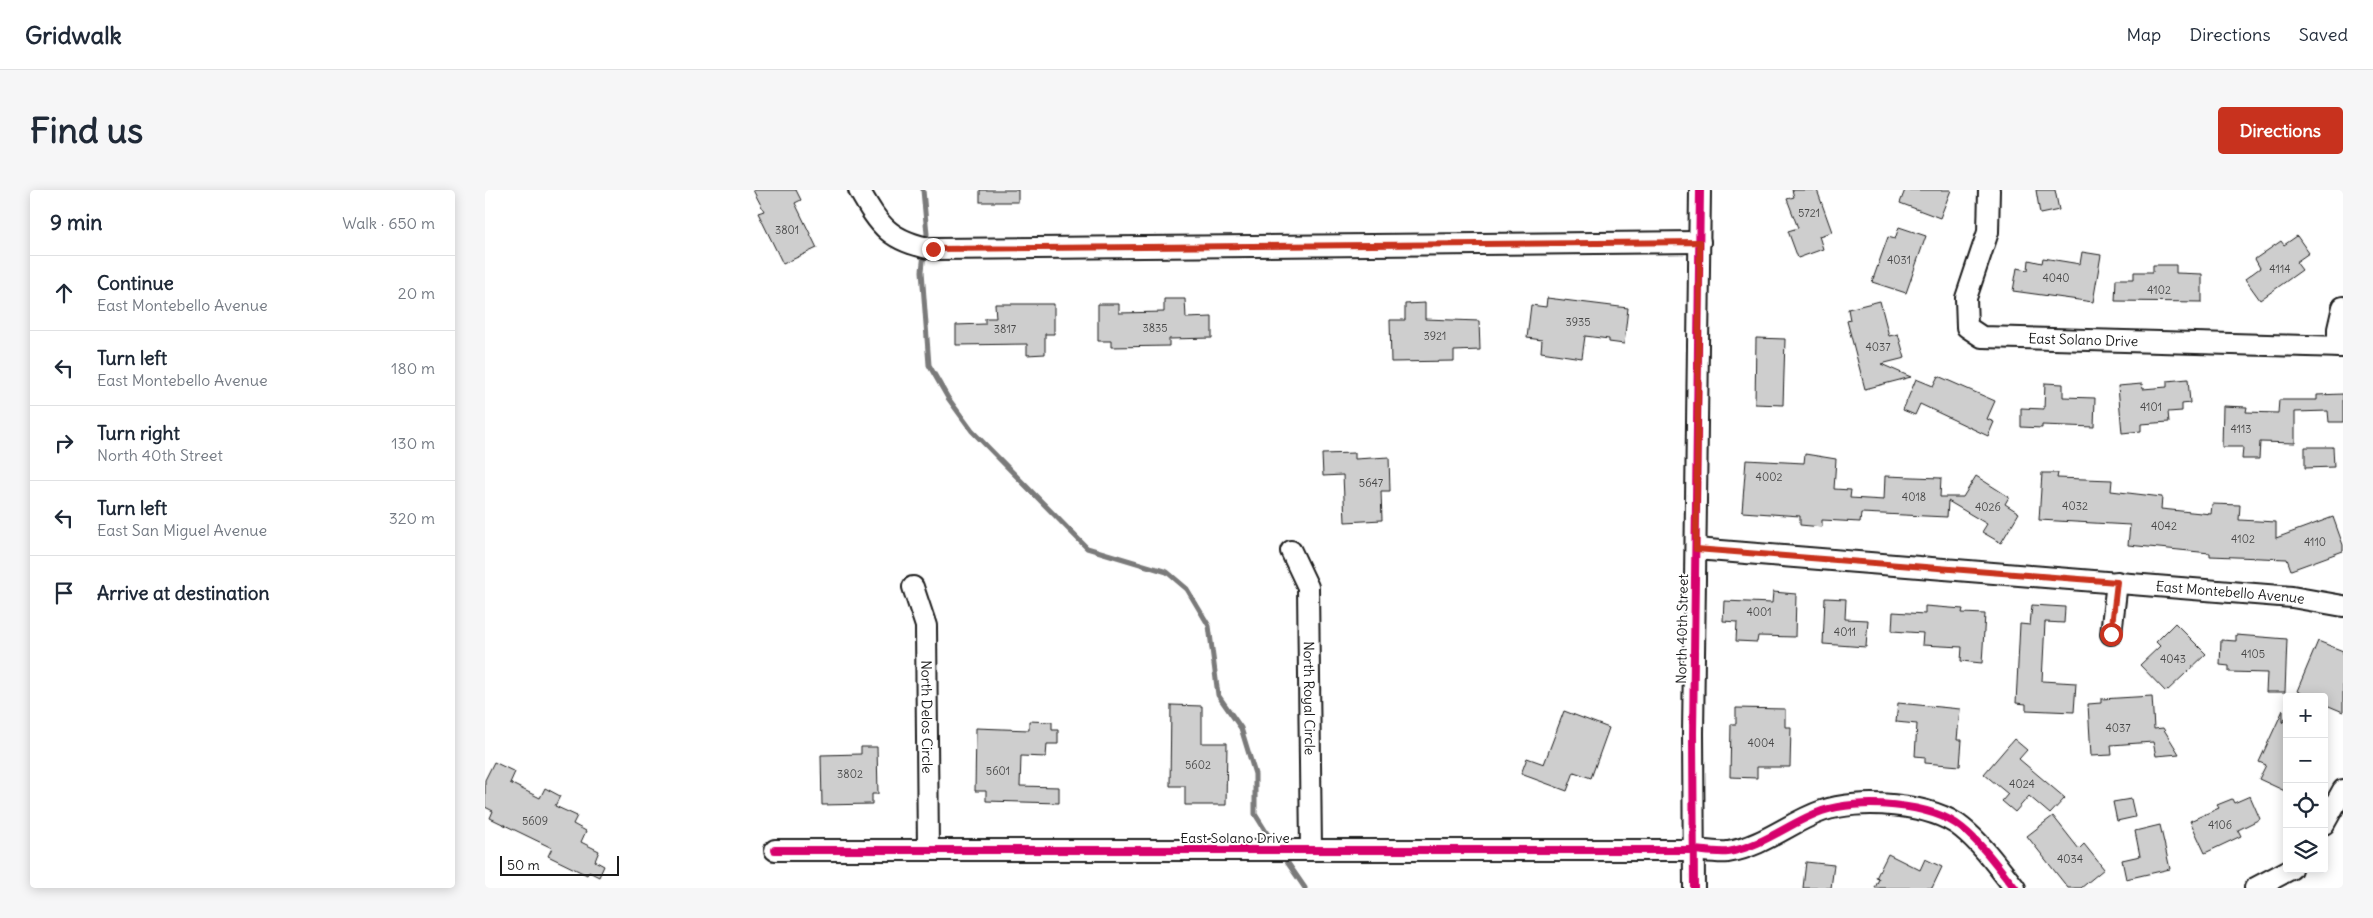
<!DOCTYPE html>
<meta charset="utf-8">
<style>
:root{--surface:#fff;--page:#f6f6f7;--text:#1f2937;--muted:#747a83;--line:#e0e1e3;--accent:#c8321e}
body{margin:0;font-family:Delius,sans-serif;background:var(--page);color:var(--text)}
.controls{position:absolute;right:15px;bottom:15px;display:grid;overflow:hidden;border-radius:5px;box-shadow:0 2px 12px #0003}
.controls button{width:45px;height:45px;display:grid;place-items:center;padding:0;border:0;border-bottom:1px solid var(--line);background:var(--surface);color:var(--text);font:25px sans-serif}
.scale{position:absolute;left:15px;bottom:12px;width:119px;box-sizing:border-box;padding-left:5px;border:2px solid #1c1c1c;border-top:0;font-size:14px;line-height:18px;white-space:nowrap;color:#1c1c1c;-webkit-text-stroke:4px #fff;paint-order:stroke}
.stop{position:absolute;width:15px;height:15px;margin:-11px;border:4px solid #c8321e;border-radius:50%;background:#fff}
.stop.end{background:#c8321e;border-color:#fff;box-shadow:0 1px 5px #0008}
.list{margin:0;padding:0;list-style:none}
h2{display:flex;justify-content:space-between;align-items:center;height:65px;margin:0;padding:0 20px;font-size:21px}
h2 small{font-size:16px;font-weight:400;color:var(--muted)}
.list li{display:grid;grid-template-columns:32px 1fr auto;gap:15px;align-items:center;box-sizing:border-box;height:75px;padding:0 20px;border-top:1px solid var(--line)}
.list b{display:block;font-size:19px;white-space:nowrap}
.list p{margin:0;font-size:16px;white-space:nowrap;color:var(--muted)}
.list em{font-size:16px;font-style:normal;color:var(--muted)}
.icon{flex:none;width:28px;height:28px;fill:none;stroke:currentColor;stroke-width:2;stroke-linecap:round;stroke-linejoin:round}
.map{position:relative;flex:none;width:1858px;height:698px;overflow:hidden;border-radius:5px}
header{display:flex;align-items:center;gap:30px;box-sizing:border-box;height:70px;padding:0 25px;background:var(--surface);border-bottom:1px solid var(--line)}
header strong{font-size:24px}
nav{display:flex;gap:28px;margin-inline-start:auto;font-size:18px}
.intro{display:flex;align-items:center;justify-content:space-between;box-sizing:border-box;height:120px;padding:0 30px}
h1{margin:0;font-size:35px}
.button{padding:12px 22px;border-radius:5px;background:var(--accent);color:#fff;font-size:18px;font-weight:700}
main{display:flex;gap:30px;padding:0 30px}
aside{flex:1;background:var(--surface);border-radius:5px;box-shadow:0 2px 12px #0003}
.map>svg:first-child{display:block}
</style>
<header>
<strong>Gridwalk</strong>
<nav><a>Map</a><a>Directions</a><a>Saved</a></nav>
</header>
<div class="intro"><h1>Find us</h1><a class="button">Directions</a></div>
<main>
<aside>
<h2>9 min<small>Walk · 650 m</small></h2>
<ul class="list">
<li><svg class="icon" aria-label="ahead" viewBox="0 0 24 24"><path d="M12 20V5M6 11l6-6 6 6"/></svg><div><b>Continue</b><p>East Montebello Avenue</p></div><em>20 m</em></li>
<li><svg class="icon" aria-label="left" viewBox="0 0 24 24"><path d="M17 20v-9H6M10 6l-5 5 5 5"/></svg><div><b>Turn left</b><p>East Montebello Avenue</p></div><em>180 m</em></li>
<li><svg class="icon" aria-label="right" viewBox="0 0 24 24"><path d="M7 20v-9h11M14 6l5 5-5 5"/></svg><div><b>Turn right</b><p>North 40th Street</p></div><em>130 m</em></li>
<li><svg class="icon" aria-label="left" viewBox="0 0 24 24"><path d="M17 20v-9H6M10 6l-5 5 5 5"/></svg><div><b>Turn left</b><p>East San Miguel Avenue</p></div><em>320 m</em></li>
<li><svg class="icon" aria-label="arrive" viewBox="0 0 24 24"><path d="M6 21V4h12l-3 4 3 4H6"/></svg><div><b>Arrive at destination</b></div></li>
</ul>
</aside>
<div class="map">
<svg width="1858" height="698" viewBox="0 0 1858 698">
<rect width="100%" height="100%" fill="#fff"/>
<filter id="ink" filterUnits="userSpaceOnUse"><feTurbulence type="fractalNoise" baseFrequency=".02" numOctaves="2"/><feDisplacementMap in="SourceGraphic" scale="10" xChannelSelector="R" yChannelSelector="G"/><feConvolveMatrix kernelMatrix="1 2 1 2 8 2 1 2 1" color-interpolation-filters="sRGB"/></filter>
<g filter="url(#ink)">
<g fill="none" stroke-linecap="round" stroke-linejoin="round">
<!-- stream -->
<g stroke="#7a7a7a" stroke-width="5">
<polyline points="438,0 442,44 440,54"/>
<polyline points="439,63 437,81 444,175 463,208 487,241 602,358 682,382 702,399 724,436 733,505 756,538 770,584 770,624 790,656"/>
<polyline points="798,666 820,698"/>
</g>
</g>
<!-- building -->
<g fill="#cecece" stroke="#1c1c1c">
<polygon points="268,0 311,0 316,10 310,13 332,58 298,74 273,23 279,21"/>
<rect x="495" y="0" width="38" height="12"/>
<polygon points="1307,0 1332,0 1347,42 1334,46 1338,59 1313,68 1303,41 1313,38 1302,9 1309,7"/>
<polygon points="1420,0 1466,0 1455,28 1415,13"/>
<polygon points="1551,0 1570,0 1574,20 1555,24"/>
<polygon points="1414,37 1441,46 1421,103 1387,92 1403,47 1410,49"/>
<polygon points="1812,46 1824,63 1811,72 1817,80 1775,110 1760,89 1775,78 1770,69 1796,51 1799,55"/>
<polygon points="1597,62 1616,65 1608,112 1528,101 1532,78 1543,80 1544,70 1557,73 1558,68 1595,74"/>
<polygon points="1668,75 1691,75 1691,83 1717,84 1717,112 1630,111 1631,89 1649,89 1649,82 1668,82"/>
<polygon points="1062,108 1143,118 1139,154 1124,152 1124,149 1100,146 1097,168 1056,162 1057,150 1042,148 1046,115 1061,117"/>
<polygon points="679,109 700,109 701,128 727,127 727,148 684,149 684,156 626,157 626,151 613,151 613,114 634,114 634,123 679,122"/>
<polygon points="1395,111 1404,146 1413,144 1420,168 1396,174 1426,187 1380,199 1362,131 1365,130 1363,119"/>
<polygon points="940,113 940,129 994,131 995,160 969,161 969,171 906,172 905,130 920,130 920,114"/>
<polygon points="510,114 569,114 569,144 560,144 560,164 542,165 542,154 471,155 471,135 500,134 500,128 511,128"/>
<polygon points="1271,148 1300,149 1298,215 1270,214"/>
<polygon points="1453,186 1510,211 1502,229 1509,232 1503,246 1435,214 1430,225 1418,220 1431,189 1448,196"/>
<polygon points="1703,189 1705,213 1697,214 1697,221 1683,222 1684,232 1656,234 1656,241 1637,243 1633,196 1657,194 1658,199 1682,197 1682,191"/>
<polygon points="1560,193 1578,194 1578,207 1610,208 1609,237 1557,235 1557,238 1536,237 1536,218 1559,219"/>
<polygon points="1858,204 1858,232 1844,232 1843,221 1810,222 1810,253 1775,252 1774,269 1757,269 1758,257 1737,257 1738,216 1762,217 1761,222 1793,223 1794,210 1832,210 1832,205"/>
<polygon points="1820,257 1848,257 1849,277 1820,278"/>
<polygon points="870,263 870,269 904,267 905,301 896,301 897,330 860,332 858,285 838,286 837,264"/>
<polygon points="1320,264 1351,269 1349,299 1366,300 1365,308 1399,310 1400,286 1456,288 1455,307 1478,307 1491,286 1524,307 1520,314 1534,323 1516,353 1497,342 1502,334 1463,311 1462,327 1376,323 1375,332 1337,330 1337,337 1315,335 1315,326 1257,322 1261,270 1319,273"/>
<polygon points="1557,283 1573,283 1572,288 1627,290 1626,301 1677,307 1676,319 1726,324 1727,314 1755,315 1754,330 1791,332 1791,348 1848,327 1858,355 1858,361 1806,380 1802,369 1725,366 1725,363 1643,355 1645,335 1554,330"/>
<polygon points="1288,402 1311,404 1310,447 1273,446 1272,452 1251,451 1252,432 1238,431 1239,411 1287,413"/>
<polygon points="1340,408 1361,409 1360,429 1383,430 1381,457 1338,454"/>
<polygon points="1547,415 1580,417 1579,433 1560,432 1557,491 1591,493 1589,522 1541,520 1541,514 1531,513 1535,434 1545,435"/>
<polygon points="1440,416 1478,419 1477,423 1500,424 1497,473 1476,471 1477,457 1437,455 1438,443 1407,441 1408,422 1440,424"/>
<polygon points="1690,433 1721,464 1681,502 1655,475 1675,456 1671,452"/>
<polygon points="1751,445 1802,449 1800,502 1781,502 1782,483 1744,482 1744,476 1735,475 1736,450 1751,451"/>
<polygon points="1833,451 1858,461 1858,522 1839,514 1839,507 1824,507 1812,501"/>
<polygon points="1667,506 1669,539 1678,538 1694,564 1671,566 1668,552 1626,555 1627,565 1606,566 1603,514 1616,513 1616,509"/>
<polygon points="1413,513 1475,519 1472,550 1477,550 1475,576 1440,573 1440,567 1430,566 1432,534 1411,532"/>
<polygon points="686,515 717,516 717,553 742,553 741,615 700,615 700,596 685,596"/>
<polygon points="1251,518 1300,519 1300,537 1306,537 1305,577 1272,577 1272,588 1245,587 1246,534 1251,534"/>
<polygon points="1798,520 1798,533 1802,525 1802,602 1774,589 1781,575 1774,572"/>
<polygon points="1079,521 1124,538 1106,588 1089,582 1082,601 1036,584 1042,568 1059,574"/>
<polygon points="544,531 567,532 567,540 573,540 573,554 562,554 561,567 536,566 535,596 574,597 574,613 501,611 501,601 490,601 491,538 544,540"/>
<polygon points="1529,549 1542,560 1534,569 1580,608 1565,624 1544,606 1530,622 1517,611 1523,604 1499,584"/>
<polygon points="376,557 392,557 393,604 387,604 387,614 337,615 336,565 376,564"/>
<polygon points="9,572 30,582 25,593 55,608 60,598 75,606 70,616 92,626 88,634 101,641 96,652 114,661 110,671 119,676 114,687 104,682 102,685 63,666 67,658 5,628 8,621 0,617 0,590"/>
<polygon points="1765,606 1775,629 1753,640 1756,646 1720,663 1705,631 1734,618 1732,615 1747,609 1749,613"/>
<polygon points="1646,609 1650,627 1632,631 1628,612"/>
<polygon points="1568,626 1594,659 1599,654 1619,679 1596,698 1583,698 1542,646"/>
<polygon points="1675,635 1685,679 1641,689 1637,670 1655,666 1650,641"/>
<polygon points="1403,664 1435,680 1440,669 1457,677 1447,698 1390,698 1394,689 1391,688"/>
<polygon points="1321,672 1349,675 1346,698 1318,698"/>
</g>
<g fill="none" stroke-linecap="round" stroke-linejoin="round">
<defs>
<g id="minor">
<path d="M374,0C395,37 405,51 448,59L1215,52"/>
<path id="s1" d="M1504,0L1503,42L1481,108L1482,137L1497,147L1858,157"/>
<polyline points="1853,157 1853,139 1858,117"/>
<path id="s2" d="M1211,359L1807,407L1858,416"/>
<path id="s3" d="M806,361L823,397L826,660"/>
<path id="s4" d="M428,397L441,436L443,660"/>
<polyline points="1626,444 1632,392"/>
<polyline points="1839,634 1858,600"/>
<path d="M290,660H1209C1220,661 1233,663 1243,662C1279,656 1305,632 1337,621C1373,608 1447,613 1477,638C1498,655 1513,677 1530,698"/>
<polyline points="1209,698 1208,544 1215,0"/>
<polyline points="1770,698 1806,679"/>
</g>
</defs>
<!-- minor casing -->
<use href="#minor" stroke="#1c1c1c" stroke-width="24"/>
<!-- minor -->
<use href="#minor" stroke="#fff" stroke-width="20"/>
<defs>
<g id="cycleway">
<path d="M290,660H1209C1220,661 1233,663 1243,662C1279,656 1305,632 1337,621C1373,608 1447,613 1477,638C1498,655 1513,677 1530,698"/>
<polyline points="1209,698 1208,544 1215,0"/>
</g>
</defs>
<!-- cycleway casing -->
<use href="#cycleway" stroke="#fff" stroke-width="11"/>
<!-- cycleway -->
<use href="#cycleway" stroke="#d6006c" stroke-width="8"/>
</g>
</g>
<g fill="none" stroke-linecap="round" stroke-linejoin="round" filter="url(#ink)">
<!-- route -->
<polyline stroke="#c8321e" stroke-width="6" points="448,59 1215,52 1211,359 1632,392 1626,444"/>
</g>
<g text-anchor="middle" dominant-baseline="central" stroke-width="4" stroke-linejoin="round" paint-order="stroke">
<!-- number labels -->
<g font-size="11" fill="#484848">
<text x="1324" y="23">5721</text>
<text x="302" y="40">3801</text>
<text x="1414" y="70">4031</text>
<text x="1795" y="79">4114</text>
<text x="1571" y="88">4040</text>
<text x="1674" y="100">4102</text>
<text x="1093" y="132">3935</text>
<text x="670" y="138">3835</text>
<text x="520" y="139">3817</text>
<text x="950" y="146">3921</text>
<text x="1393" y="157">4037</text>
<text x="1666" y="217">4101</text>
<text x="1756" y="239">4113</text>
<text x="1284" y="287">4002</text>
<text x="886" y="293">5647</text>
<text x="1429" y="307">4018</text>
<text x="1590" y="316">4032</text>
<text x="1503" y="317">4026</text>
<text x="1679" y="336">4042</text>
<text x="1758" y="349">4102</text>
<text x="1830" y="352">4110</text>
<text x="1274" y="422">4001</text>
<text x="1360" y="442">4011</text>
<text x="1768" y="464">4105</text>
<text x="1688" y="469">4043</text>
<text x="1633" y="538">4037</text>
<text x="1276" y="553">4004</text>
<text x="713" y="575">5602</text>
<text x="513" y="581">5601</text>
<text x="365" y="584">3802</text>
<text x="1537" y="594">4024</text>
<text x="50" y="631">5609</text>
<text x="1735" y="635">4106</text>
<text x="1585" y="669">4034</text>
</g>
<!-- street labels -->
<g font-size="14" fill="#1c1c1c" stroke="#fff">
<text stroke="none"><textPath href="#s1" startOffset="260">East Solano Drive</textPath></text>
<text stroke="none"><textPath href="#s2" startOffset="536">East Montebello Avenue</textPath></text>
<text transform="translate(1197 439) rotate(-89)">North 40th Street</text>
<text stroke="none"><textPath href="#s3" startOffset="151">North Royal Circle</textPath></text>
<text stroke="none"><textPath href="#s4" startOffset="132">North Delos Circle</textPath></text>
<text x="750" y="648">East Solano Drive</text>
</g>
</g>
</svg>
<div class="controls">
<button>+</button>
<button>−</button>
<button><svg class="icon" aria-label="locate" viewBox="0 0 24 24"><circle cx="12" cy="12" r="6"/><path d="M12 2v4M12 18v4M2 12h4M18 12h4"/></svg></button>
<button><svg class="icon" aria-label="layers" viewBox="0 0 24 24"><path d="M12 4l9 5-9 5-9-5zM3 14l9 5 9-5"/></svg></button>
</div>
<div class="scale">50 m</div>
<div class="stop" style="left:1626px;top:444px"></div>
<div class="stop end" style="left:448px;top:59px"></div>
</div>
</main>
